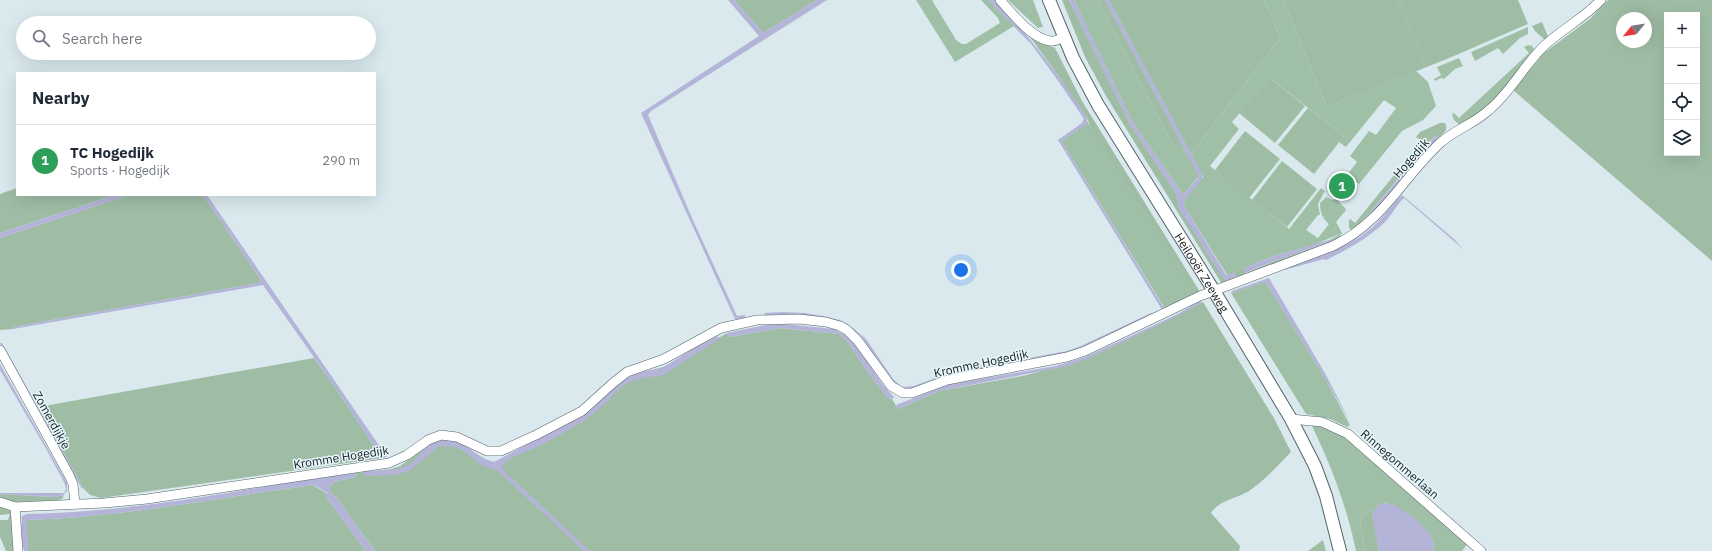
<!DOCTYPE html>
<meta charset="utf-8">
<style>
:root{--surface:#fff;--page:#f6f6f7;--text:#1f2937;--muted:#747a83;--line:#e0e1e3;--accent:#c03037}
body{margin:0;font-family:"IBM Plex Sans",sans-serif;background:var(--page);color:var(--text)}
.controls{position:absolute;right:12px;top:12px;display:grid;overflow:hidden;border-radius:0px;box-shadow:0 4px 16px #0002}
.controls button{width:36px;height:36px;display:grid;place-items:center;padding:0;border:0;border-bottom:1px solid var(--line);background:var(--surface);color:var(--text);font:20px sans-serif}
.compass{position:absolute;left:1616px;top:12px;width:36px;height:36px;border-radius:50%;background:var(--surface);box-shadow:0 4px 16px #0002;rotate:240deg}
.you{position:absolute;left:961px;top:270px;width:14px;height:14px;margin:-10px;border:3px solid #fff;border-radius:50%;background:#1a73e8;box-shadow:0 0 0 6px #1a73e833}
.badge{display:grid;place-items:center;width:26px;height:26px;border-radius:50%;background:var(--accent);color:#fff;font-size:13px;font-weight:700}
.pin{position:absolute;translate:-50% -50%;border:2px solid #fff;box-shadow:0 1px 4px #0006}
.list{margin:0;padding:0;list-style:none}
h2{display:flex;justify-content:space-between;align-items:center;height:52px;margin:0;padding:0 16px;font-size:17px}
h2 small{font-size:13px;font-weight:400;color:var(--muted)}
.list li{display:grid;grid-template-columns:26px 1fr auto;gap:12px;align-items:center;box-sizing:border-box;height:72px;padding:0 16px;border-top:1px solid var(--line)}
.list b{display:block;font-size:15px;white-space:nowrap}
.list p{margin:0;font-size:13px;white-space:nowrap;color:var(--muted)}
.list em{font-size:13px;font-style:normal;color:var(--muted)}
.icon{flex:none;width:22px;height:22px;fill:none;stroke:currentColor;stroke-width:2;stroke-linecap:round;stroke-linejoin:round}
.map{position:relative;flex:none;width:1712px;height:551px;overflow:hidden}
.search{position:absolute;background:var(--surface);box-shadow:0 4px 16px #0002;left:16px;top:16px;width:360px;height:44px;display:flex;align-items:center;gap:10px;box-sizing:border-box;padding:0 14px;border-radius:22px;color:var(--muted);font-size:15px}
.panel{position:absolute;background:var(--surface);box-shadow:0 4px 16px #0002;left:16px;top:72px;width:360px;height:124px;border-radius:0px}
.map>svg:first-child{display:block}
</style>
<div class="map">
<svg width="1712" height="551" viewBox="0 0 1712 551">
<rect width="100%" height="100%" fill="#d9e9ee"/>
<!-- green -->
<g fill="#9fbda5" fill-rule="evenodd">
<polygon points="734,0 817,0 763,33"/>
<polygon points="995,0 998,0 1040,42 1055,48 1082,101 1200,292 1163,311 1161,308 1163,309 1164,307 1087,118 1057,74 1033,41"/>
<polygon points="1062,0 1069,0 1130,124 1177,195 1178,203 1204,248 1225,280 1236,277 1234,272 1244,268 1246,273 1272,262 1331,241 1331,239 1342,233 1338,240 1222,284 1106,96 1085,57"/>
<polygon points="1098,0 1105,0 1186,152 1175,145 1168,136"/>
<polygon points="1109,0 1264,0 1280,38 1191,154"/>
<polygon points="1283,0 1518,0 1528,24 1454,56 1327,107"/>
<path d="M1608,0H1712V261L1513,90L1544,53L1591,18ZM1667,15H1697V153H1667ZM1622,18H1646V42H1622Z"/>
<polygon points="1542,22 1549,39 1546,41 1535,31 1532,26"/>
<polygon points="1270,78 1305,106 1275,143 1239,113"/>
<polygon points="1308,108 1344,136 1314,174 1278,145"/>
<path d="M1440,123H1445C1449,130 1443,134 1438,138V135H1436L1427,144L1361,223L1353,231L1349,228V220L1350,219L1355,223L1422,141L1416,137L1420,132Z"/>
<polygon points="1245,131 1280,159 1249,198 1215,170"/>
<polygon points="1282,161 1317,189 1287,227 1252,200"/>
<polygon points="17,188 17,195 115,195 0,233 0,194"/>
<polygon points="129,195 203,195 261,280 259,283 13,327 13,329 0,330 0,238"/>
<path d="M1203,302L1275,420L1291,452C1279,464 1267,478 1253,488C1240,499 1221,498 1211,513L1240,546L1239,551H375L336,497L330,492V486L334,482L355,477L356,473L391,469L400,466L423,449L447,441L479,458L496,463L595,409L625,380L633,375L655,370L676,362L727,333L729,337L780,328L839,334L848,342L865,368L888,398L892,399L898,409L939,391L1027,375L1072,362L1100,352Z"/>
<polygon points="314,358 337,390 382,458 101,498 90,495 83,488 38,407"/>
<path d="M313,485L328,494L327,498L366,551H28L26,520C123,517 217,498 313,485Z"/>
<polygon points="0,494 55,497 64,495 62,499 56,501 15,502 0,499"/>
<polygon points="0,504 9,510 12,514 15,551 6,551 0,537 0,520 8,520 10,514 0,515"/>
<polygon points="1370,511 1373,513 1379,551 1365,551 1360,520 1361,517"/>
<polygon points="1323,540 1326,551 1308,551"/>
</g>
<!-- forest -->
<g fill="#9fc0a6">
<polygon points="916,0 932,0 956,40 962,44 966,44 1000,23 998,18 981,0 988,0 1014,26 955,62"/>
<polygon points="1008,0 1033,0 1043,27 1038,28"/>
<polygon points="1074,0 1098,0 1168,136 1175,145 1186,152 1199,176 1183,195 1131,119"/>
<path d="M1264,0H1283L1327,107L1416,71L1428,82L1436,106L1423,120L1402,131L1359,184L1347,175L1357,162L1350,156L1369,131L1376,135L1396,108L1384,100L1346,147L1339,142L1344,136L1270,78L1232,122L1239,129L1210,166L1289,229L1321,188L1325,191L1318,204L1320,215H1318L1306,230L1318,238L1329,224C1322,218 1320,212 1320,203L1326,197L1332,200L1336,199L1345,208L1346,210L1336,222L1342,233L1316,244L1274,256L1227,275L1183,204V202L1203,177L1191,154L1280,38Z"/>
<polygon points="1395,0 1401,0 1428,65 1423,67"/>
<polygon points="1528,27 1528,34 1520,38 1503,54 1498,48 1475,61 1471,52"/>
<polygon points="1528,45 1532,46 1535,50 1501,93 1480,113 1460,125 1454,120 1452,114 1454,113 1459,118 1529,53 1524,47"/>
<polygon points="1459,58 1463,66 1455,69 1444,79 1441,78 1435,81 1434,79 1441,75 1437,67"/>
<polygon points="1087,121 1195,290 1193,294 1164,307 1062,142 1063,140"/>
<polygon points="1264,282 1266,282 1326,380 1350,425 1347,427 1330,419 1306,414 1231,293"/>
<path d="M1311,424H1319L1352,441L1467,544L1462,551H1434L1433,541L1394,505L1382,503L1373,513L1370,511L1361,517L1360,520L1365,551H1356C1347,507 1331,465 1311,424Z"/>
</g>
<!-- water -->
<g fill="#b3b4d8">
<polygon points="728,0 734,0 763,33 817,0 827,0 651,111 648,115 692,218 737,316 745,315 745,318 735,319 641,113 759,36"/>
<path d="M988,0H995C1030,37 1060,76 1087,118V124L1063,140L1062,142L1164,308H1161L1150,290L1058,140L1082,123L1084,119L1059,82L1032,45Z"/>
<polygon points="1069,0 1074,0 1131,119 1183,195 1198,178 1198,175 1105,0 1109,0 1202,174 1202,179 1183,202 1183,204 1226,275 1234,272 1236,277 1227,281 1223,278 1178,207 1177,195 1130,124"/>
<polygon points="1436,135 1438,135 1438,138 1383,203 1361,223"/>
<polygon points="115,195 129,195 0,238 0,233"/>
<polygon points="203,195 207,195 387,457 382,458 337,390 263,285 13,329 13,327 259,283 261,280"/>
<path d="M1402,195L1454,239L1463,249L1404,198C1396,205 1392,215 1384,223C1368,238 1347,250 1326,260L1324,259L1284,270L1285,268C1318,256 1352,248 1378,222C1386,214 1393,203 1402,195Z"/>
<polygon points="1332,239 1331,241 1272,262 1245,273 1244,268 1274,256"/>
<polygon points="1269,278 1326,375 1350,422 1326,380 1266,282 1231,293 1232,291"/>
<polygon points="1201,300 1201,303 1174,318 1089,358 1068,366 939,391 898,409 896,405 950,384 1056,366 1085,357 1178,314"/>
<polygon points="783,312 805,313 828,317 840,320 848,324 866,339 893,379 902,387 914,386 935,378 966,370 1067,351 1081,346 1151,313 1152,314 1085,346 1064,354 1028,359 1002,366 954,374 931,380 913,388 906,389 895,384 861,336 841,321 795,314 765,315 764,313"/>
<polygon points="775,323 834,329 849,337 861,352 883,385 894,397 892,399 888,398 865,368 848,342 839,334 780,328 729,337 727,333"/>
<path d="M718,336L719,339L664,375L643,378L630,382L620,388L608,401L587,419L544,444L511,458L503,464L502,469L590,551H584L498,471L481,465L464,451L455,447L439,446L409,471L395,475L364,476V471C378,470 396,472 409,465C422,456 425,439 445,439C465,439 476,458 494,462L579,417L595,406L622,380L642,372L664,367L699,345Z"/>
<polygon points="0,343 2,343 83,488 82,489"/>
<polygon points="0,364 67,483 67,491 63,495 55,497 0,494 0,493 64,493 66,489 64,482 45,447 0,370"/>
<path d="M356,473L355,477L334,482L330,486V492L336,497L375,551H366L327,498L326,494L328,493C323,491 319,487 313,485C217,498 123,517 27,520L28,551H24C21,540 21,528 22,516L27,514C67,513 106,510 145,505C216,497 285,481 356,473Z"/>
<polygon points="1382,503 1394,505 1416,519 1430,534 1433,541 1434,551 1379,551 1372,515 1377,506"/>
</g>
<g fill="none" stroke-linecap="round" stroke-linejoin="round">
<defs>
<g id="minor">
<path d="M1000,0C1012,13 1031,38 1050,41C1054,42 1060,39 1064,37"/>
<polyline points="0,350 69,475 73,484 75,504"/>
<polyline points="1291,419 1322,422 1348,434 1481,551"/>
<path d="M0,502L15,507L104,503L147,499L389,463L407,455L428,440L441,435L457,437L487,451H501L536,435L582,411L613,383L627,372L664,359L721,328L757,320L799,319L826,322L840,326L847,330L858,341L891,386L903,393H912L947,380L1067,357L1085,351L1200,296L1333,246C1383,222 1401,180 1439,144C1454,130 1474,124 1489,110C1511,92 1524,65 1544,46C1562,29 1584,18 1601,0"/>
<polyline points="15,507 18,551"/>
</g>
<g id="tertiary">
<path id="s1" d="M1049,0L1073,58L1098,105L1214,291L1291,419L1315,466L1326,496L1340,551"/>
</g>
</defs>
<!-- minor casing -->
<use href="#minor" stroke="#566468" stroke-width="10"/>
<!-- tertiary casing -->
<use href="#tertiary" stroke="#566468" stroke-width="14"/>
<!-- minor -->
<use href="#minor" stroke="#fff" stroke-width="9"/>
<!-- tertiary -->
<use href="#tertiary" stroke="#fff" stroke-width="12"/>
</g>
<g text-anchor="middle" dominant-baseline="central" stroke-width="3" stroke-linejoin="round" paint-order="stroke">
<!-- street labels -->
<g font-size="12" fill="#161c1e" stroke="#e6f7fc">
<text transform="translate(1411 158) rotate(-49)">Hogedijk</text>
<text stroke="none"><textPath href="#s1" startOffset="313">Heilooër Zeeweg</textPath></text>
<text transform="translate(981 363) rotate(-12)">Kromme Hogedijk</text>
<text transform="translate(52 420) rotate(61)">Zomerdijkje</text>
<text transform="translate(341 457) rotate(-9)">Kromme Hogedijk</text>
<text transform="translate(1400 464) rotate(41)">Rinnegommerlaan</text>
</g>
</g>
</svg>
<div class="controls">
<button>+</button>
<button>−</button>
<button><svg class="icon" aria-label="locate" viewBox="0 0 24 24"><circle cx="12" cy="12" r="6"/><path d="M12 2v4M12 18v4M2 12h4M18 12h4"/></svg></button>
<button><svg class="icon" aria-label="layers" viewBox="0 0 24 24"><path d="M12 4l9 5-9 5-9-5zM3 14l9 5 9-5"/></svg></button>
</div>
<svg class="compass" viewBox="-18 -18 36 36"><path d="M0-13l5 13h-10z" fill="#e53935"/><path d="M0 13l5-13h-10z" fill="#747a83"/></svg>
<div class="you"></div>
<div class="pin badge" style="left:1342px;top:186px;background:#2e9e5b">1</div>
<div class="search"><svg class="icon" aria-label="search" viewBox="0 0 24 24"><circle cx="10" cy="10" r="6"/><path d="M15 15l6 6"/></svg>Search here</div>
<section class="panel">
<h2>Nearby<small></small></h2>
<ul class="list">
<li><span class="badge" style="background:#2e9e5b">1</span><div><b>TC Hogedijk</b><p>Sports · Hogedijk</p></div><em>290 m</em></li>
</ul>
</section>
</div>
